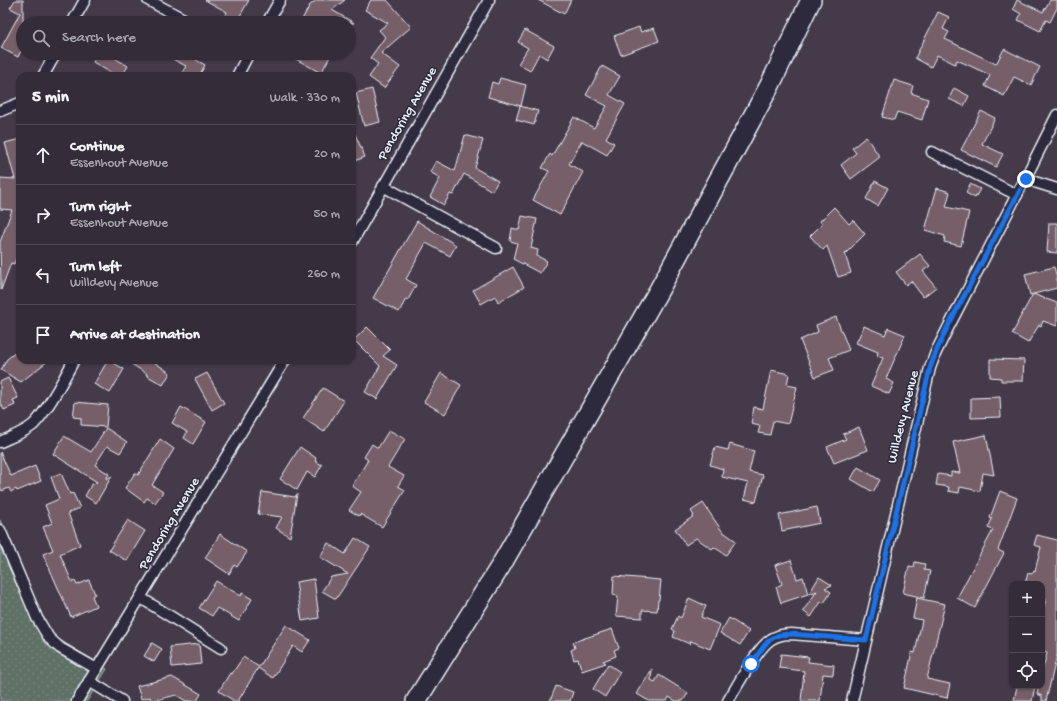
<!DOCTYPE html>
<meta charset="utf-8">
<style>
:root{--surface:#342c38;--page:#3c3440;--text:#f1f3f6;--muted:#a9a7ae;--line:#4e4853}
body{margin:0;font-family:"Gochi Hand",sans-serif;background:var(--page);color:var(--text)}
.controls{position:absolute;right:12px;bottom:12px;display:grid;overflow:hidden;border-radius:8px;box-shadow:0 1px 3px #0004}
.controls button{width:36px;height:36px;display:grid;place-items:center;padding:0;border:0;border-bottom:1px solid var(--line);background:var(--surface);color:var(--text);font:20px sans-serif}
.stop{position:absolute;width:12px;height:12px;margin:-9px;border:3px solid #1a73e8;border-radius:50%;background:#fff}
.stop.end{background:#1a73e8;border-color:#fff;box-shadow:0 1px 4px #0008}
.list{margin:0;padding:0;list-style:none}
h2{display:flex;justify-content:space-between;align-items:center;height:52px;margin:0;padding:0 16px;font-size:17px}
h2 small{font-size:13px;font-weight:400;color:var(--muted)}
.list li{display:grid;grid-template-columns:26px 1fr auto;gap:12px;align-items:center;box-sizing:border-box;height:60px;padding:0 16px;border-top:1px solid var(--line)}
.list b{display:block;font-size:15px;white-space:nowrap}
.list p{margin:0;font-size:13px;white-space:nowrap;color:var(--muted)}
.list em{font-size:13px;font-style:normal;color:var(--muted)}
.icon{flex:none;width:22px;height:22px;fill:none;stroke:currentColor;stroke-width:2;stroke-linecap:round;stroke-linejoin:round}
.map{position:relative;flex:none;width:1057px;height:701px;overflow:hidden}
.search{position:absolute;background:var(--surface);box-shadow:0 1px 3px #0004;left:16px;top:16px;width:340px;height:44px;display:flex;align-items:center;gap:10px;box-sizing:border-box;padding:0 14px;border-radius:22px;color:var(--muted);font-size:15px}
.panel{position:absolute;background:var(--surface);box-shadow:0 1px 3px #0004;left:16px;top:72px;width:340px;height:292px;border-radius:12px}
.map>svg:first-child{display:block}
</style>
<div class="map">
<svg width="1057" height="701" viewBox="0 0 1057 701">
<defs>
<pattern id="grass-dots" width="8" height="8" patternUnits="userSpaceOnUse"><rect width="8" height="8" fill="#5f6f65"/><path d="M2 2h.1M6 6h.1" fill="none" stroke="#76847c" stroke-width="1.8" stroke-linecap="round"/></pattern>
</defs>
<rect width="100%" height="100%" fill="#453a4a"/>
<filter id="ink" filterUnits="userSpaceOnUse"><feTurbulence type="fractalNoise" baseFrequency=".025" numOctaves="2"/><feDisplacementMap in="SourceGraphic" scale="8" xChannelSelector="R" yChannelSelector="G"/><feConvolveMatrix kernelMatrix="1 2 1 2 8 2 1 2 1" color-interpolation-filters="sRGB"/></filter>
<g filter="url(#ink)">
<!-- grass -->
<polygon fill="url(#grass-dots)" stroke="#a4b0ae" points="0,520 47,632 107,669 87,701 0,701"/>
<!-- building -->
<g fill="#775f6a" stroke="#e8f1f8">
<polygon points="15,0 23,0 23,47 18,57 1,48 20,13 10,8"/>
<polygon points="205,0 249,0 236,23 224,18 227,12"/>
<polygon points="317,0 345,0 332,10 354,23 300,23 310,5"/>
<polygon points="371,0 387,0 411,27 381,53 400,67 384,88 369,77 378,64 370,58 385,37 379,30 388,23 365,10"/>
<polygon points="538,0 571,0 564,14"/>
<polygon points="1017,0 1043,12 1050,0 1057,0 1057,8 1050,22 1046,20 1040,31 1018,20 1021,14 1013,9"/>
<polygon points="938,12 949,17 943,29 949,32 945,39 996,64 1004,49 1040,67 1031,85 1014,77 1004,96 985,86 990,75 957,60 955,64 937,55 931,67 915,58"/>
<polygon points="639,27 641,32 654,28 659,41 621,55 614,36"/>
<polygon points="525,30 554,46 547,59 539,54 530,71 518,64 528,48 518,42"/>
<polygon points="98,53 115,53 113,57 128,66 122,76 116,76 93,62"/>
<polygon points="161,53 184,53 205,65 199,76 180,76 186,66"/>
<polygon points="285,53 332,53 321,73"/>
<polygon points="602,66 620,76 609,95 625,104 606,138 614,143 607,155 582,141 569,164 583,172 560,215 533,200 549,171 542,168 550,154 552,156 574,117 594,128 607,106 586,95"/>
<polygon points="500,78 526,85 521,106 488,97 492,82 498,84"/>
<polygon points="894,80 913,86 911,93 928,99 922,120 897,112 894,120 882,117"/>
<polygon points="954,88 969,96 964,106 949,99"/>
<polygon points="372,89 380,122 364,126 356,93"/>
<polygon points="520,106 538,111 534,125 516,120"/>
<polygon points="981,111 995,118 982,144 1003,154 996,167 961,150"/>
<polygon points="352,127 365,157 352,162"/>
<polygon points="465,135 483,140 475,168 498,181 492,191 464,174 453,195 450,194 444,205 430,197 440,178 430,172 436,161 455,171"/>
<polygon points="866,137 880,157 851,179 841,165 856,153 852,148"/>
<polygon points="20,139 20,248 14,264 11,263 1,290 0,242 12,210 0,209 0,178 15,179 5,143"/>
<polygon points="875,181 888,188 878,206 866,199"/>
<polygon points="970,184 980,189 975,198 966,193"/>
<polygon points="937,188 950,192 946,207 969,212 961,246 944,242 945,236 925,230"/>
<polygon points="834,207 849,224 853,220 865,234 845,254 851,273 838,277 827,246 823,250 810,236 822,224 820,221"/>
<polygon points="522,216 537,219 531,248 538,250 537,256 547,261 540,273 513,259 517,243 510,241 512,228 519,230"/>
<polygon points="417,221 456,245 450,256 426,243 406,279 416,285 408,300 406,299 399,312 373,298"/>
<polygon points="1049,223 1057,223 1057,253 1047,252"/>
<polygon points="920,254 930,266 923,271 936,287 923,297 911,281 906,285 896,272"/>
<polygon points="513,267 524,287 498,302 495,296 481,304 473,290"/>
<polygon points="1054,267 1057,278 1057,288 1030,295 1025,274"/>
<polygon points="1033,294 1057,303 1057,326 1043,321 1041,326 1039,325 1028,343 1012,334 1018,323 1017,323"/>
<polygon points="836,317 849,350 829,358 834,370 815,377 800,340 818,332 816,325"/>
<polygon points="864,326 885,335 888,328 905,335 886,379 894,383 889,394 871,386 883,358 877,356 878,352 856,343"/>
<polygon points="367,327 390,350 383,356 397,365 377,399 365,392 380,366 354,340"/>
<polygon points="20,349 20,360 49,360 21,382 1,370 7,359"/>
<polygon points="990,359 1024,360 1023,381 1001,381 1001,378 990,377"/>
<polygon points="108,360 124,369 110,393 94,384"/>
<polygon points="125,360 151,360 170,373 163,385 146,375 147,374"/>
<polygon points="771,370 789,374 787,385 797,387 788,424 773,421 770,435 758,433 760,426 751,424 754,407 763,409"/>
<polygon points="207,373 224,403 212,410 195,379"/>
<polygon points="441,373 461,385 445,414 424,402"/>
<polygon points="8,378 18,398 13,400 15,405 4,410 0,402 0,382"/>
<polygon points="323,388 344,401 324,432 303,418"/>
<polygon points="1000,397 1001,417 971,418 971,398"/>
<polygon points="75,402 108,405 106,427 81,425 81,418 73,417"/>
<polygon points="181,407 206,422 193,444 184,438 187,432 172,423"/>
<polygon points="859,427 868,450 834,463 827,447 846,439 843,434"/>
<polygon points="106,428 127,442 120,453 107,446 95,465 109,474 106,479 112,476 96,503 85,496 91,485 97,482 53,454 64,436 91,452"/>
<polygon points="389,430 405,439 388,467 404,476 398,486 405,490 382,527 360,514 359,516 349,510 361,492 352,486 368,460 364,457 372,444 378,448"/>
<polygon points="986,435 994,475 983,473 980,491 960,487 959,493 948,491 949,487 936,485 938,474 951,476 951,472 960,473 953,442"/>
<polygon points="160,439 174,449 152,485 163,492 155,503 147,498 144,502 125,488 135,473 138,475"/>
<polygon points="730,444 754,451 749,472 763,475 756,502 744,499 748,483 722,477 723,469 710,465 715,447 728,450"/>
<polygon points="300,447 316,458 315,461 322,465 315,477 307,472 297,490 280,479"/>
<polygon points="0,452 11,476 35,466 41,481 17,491 16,489 11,492 9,488 2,491 0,486"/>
<polygon points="858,467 880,480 873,492 851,479"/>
<polygon points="61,473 70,494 73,493 80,508 68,513 80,545 60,554 72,582 75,581 77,585 89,580 95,594 92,596 96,606 71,617 43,554 53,550 43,527 52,523 45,505 59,499 51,477"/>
<polygon points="1000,491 1017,498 998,550 1004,553 975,608 957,598 993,530 988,528 992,519 990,518"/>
<polygon points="262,492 295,497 297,494 290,537 276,528 282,517 258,514"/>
<polygon points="703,503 722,531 736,541 726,555 714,547 712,549 696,538 686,545 675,529 694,516 691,511"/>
<polygon points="817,507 820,523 782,531 779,515"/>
<polygon points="128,520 145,531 127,561 109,550"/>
<polygon points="220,534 247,552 237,567 234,565 229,574 205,558"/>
<polygon points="1037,535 1057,540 1057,655 1046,701 1042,701 1042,696 1037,694 1039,686 1042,686 1042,672 1047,653 1042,651 1042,613 1046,599 1042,598 1042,584 1025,584 1028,573 1032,574 1034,570 1035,571 1041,547 1034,545"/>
<polygon points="355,538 370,547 336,599 322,591 331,577 348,574 320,557 328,543 345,554"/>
<polygon points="791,560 797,579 803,577 808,594 781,603 776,587 782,584 775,565"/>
<polygon points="915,562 925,564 924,570 930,571 924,598 903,593 909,566 914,567"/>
<polygon points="614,576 661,580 659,600 658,600 657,611 642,610 642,618 616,616 618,596 613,595"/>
<polygon points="819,577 832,585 825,588 831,592 824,603 821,602 811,617 803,611 817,591 809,594"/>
<polygon points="314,579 319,618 302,621 296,582"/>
<polygon points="216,581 241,596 242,593 252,599 239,621 217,608 212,616 199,608"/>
<polygon points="689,598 706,606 701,617 720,625 710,649 691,641 690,644 673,637 675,631 672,629 678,616 681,618"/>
<polygon points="917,598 945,604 927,679 950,684 947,698 904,688 912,652 915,653 922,620 913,618"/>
<polygon points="729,618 749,631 740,645 720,633"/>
<polygon points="286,625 310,640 302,652 293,646 273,678 258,668 238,701 234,701 219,691 230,673 232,674 243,657 259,667"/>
<polygon points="612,629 619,648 614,650 616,656 603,661 606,663 582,671 578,659 574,660 571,650 575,648 573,642"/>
<polygon points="152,643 162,649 154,662 144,656"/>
<polygon points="199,644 201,664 172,667 170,647"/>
<polygon points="781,654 809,657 808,662 834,665 833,675 823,674 820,701 801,701 804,671 779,668"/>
<polygon points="608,664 620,672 605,697 593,689"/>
<polygon points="652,669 651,680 655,682 659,675 688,693 683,701 676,701 669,697 667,701 649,701 637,694"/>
<polygon points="172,677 201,694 197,701 186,701 176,695 153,701 151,701 150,697 141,699 137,686"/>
<polygon points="556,686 573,692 570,701 550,701"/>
<polygon points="1017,686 1035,686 1032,701 1014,701"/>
</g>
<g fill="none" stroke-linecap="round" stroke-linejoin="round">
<defs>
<g id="street">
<polyline points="148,0 191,23"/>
<polyline points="72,23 85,0"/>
<polyline points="267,23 280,0"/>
<polyline points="43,76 56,53"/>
<polyline points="237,76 249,53"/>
<polyline points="0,111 20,103"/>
<polyline points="932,152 1017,195"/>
<polyline points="1025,179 1057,189"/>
<polyline points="383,186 496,248"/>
<polyline points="352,242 489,0"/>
<path d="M0,442C11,437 23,433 33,425C47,412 64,378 74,360"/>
<polyline points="0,530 37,618 49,638 60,648 97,669"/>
<polyline points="141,598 221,648"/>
<polyline points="89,681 122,701"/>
<polyline points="77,701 285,360"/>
<path d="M728,701C738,685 756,650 770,640C777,635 784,634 791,634L866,640"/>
<polyline points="852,701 930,368 936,352 947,330 1025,179 1057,115"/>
</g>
<polyline id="highway" points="416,701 500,567 659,290 770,85 811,0"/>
</defs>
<!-- street casing -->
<use href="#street" stroke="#e8f1f8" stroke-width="13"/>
<!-- highway casing -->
<use href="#highway" stroke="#e8f1f8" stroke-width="22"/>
<!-- street -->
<use href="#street" stroke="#2f2a3d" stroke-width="10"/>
<!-- highway -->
<use href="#highway" stroke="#2f2a3d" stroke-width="19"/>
</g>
</g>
<g fill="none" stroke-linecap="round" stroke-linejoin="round" filter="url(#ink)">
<!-- route -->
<polyline stroke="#1a73e8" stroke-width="5" points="751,664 764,646 769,640 779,635 791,634 866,640 930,368 936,352 946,330 1026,179"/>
</g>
<g text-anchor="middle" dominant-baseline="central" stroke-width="3" stroke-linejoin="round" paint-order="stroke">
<!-- street labels -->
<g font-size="14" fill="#e8f1f8" stroke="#2f2a3d">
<text transform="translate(408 114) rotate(-60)">Pendoring Avenue</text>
<text transform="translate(904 417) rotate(-76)">Willdevy Avenue</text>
<text transform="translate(170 524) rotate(-59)">Pendoring Avenue</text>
</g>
</g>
</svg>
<div class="controls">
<button>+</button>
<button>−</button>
<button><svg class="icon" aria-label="locate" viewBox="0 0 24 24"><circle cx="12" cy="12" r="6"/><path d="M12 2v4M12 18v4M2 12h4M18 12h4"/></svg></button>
</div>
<div class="stop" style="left:751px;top:664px"></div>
<div class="stop end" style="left:1026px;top:179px"></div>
<div class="search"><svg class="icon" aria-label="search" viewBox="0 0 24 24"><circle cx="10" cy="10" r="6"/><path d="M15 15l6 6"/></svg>Search here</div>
<section class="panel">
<h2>5 min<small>Walk · 330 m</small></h2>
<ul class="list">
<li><svg class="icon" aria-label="ahead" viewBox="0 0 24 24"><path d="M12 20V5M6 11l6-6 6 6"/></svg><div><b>Continue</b><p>Essenhout Avenue</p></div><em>20 m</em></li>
<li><svg class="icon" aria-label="right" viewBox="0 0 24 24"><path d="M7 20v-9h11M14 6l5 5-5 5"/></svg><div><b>Turn right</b><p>Essenhout Avenue</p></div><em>50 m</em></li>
<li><svg class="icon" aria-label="left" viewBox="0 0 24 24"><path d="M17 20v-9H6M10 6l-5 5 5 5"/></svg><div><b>Turn left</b><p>Willdevy Avenue</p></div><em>260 m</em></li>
<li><svg class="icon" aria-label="arrive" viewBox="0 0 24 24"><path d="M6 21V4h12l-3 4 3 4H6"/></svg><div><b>Arrive at destination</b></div></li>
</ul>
</section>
</div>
